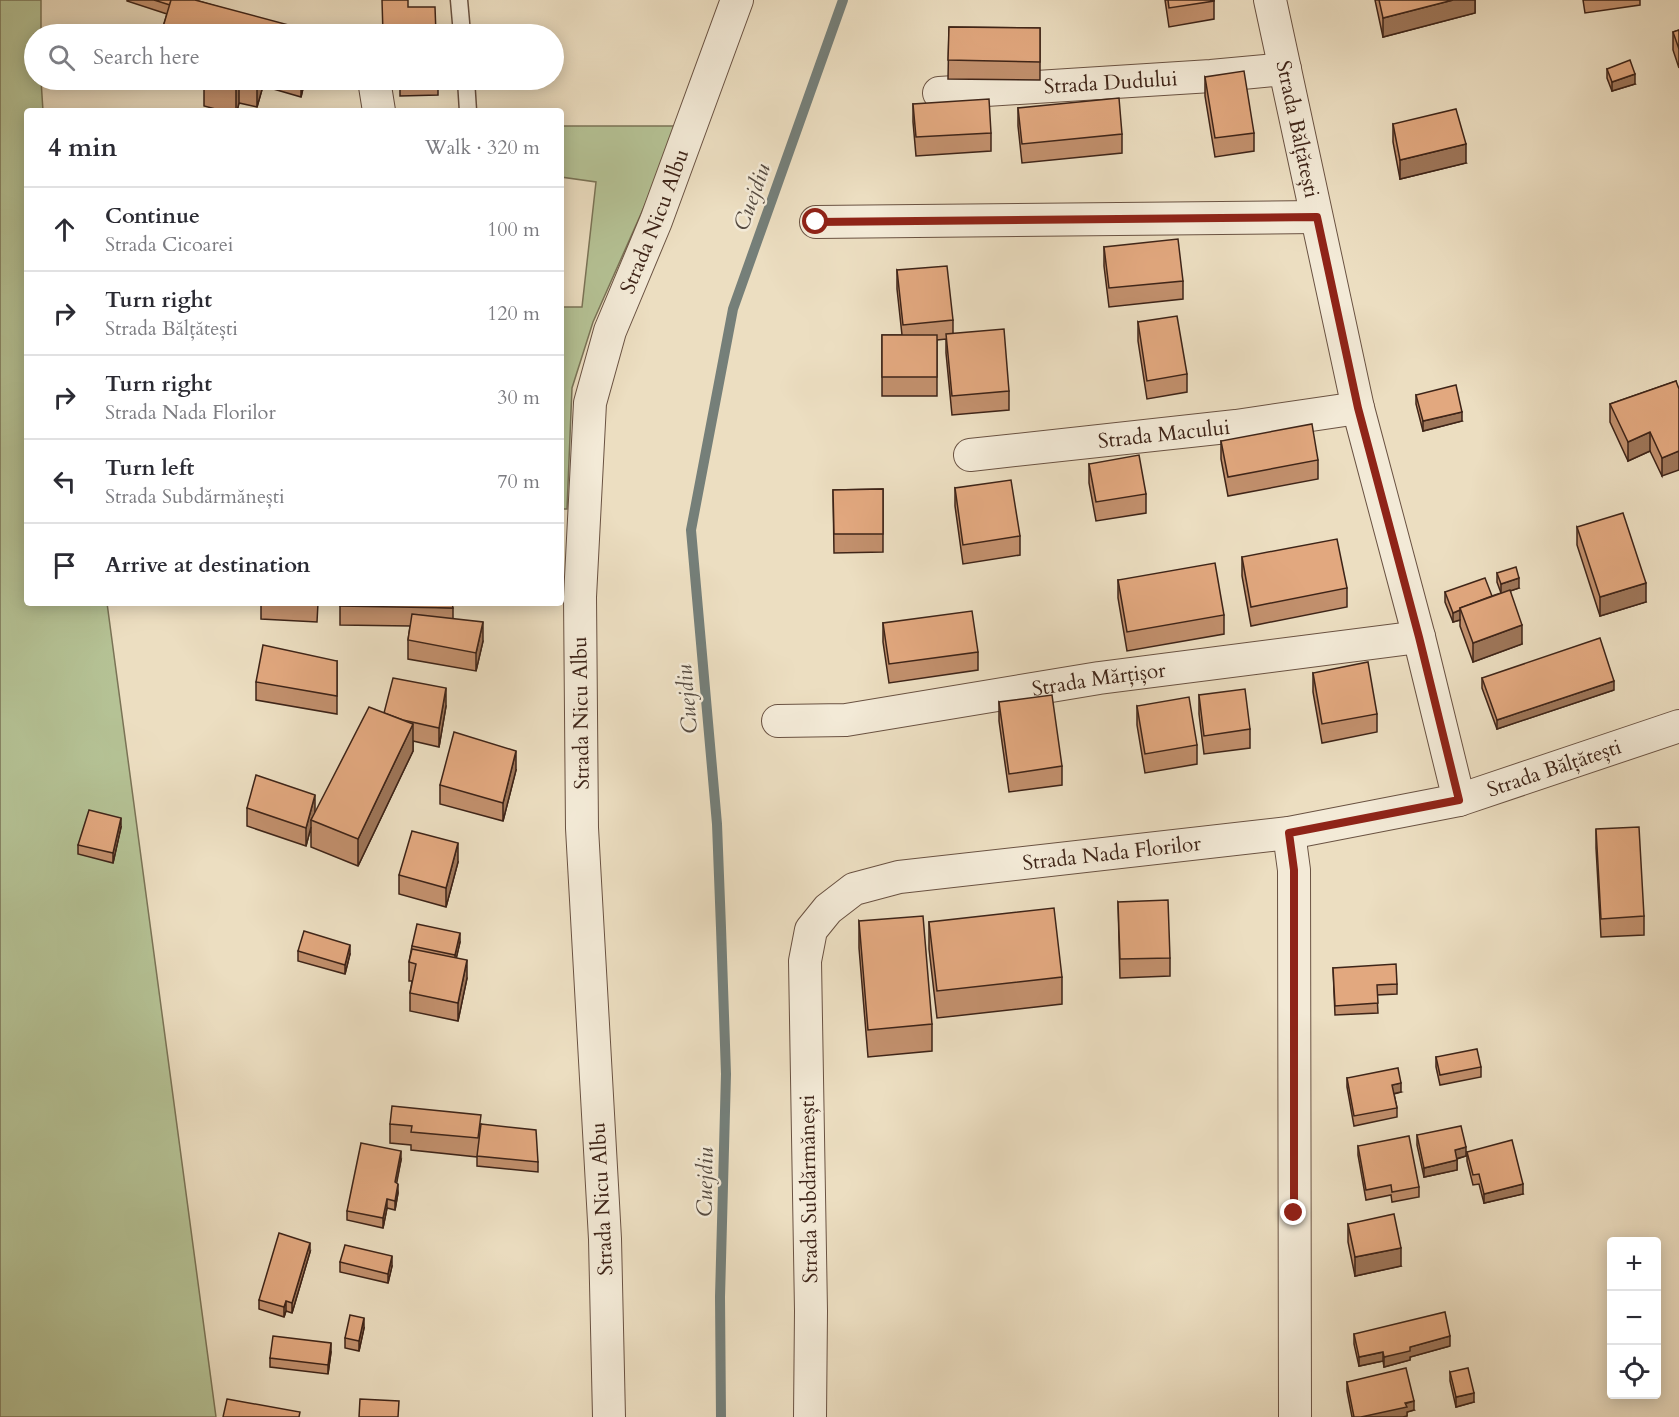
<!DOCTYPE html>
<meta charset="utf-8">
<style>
:root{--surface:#fff;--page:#f2f2f3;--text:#2b2b33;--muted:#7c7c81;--line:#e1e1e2}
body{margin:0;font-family:Cardo,serif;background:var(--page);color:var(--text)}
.controls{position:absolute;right:18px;bottom:18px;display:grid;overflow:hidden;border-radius:6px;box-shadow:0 3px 15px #0003}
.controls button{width:54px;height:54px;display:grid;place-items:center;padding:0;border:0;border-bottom:2px solid var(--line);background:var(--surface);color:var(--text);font:30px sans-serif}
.stop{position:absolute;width:18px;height:18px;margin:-14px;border:4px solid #8f2418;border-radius:50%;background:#fff}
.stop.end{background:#8f2418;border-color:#fff;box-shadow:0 2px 6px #0008}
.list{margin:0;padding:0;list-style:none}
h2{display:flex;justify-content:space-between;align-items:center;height:78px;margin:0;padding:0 24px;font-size:26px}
h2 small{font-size:20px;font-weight:400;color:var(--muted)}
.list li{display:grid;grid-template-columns:39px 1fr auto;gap:18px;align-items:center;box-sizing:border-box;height:84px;padding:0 24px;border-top:2px solid var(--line)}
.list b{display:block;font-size:22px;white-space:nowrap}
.list p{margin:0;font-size:20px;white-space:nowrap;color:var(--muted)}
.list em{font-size:20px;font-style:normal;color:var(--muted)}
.icon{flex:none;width:33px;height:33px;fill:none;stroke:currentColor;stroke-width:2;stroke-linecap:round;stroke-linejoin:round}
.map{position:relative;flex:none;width:1679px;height:1417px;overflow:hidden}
.search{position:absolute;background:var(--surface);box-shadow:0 3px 15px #0003;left:24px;top:24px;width:540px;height:66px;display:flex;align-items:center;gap:15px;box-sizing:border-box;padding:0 21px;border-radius:33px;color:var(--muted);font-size:22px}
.panel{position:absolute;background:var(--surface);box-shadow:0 3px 15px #0003;left:24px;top:108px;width:540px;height:498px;border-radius:6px}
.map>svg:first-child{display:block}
</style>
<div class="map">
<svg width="1679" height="1417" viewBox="0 0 1679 1417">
<rect width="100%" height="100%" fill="#ecdec1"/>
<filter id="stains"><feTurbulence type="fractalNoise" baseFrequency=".00333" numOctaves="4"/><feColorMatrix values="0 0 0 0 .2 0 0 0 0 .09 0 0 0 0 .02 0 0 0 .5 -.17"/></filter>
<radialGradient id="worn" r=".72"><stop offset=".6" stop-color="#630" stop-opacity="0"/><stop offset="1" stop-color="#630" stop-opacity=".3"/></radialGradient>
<!-- green -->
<g fill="#b5c295" stroke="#7a7356" stroke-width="1.5">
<polygon points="0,0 41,0 41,34 34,34 34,80 41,80 43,111 27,111 27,603 107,603 216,1417 0,1417"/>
<polygon points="561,126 680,126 593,322 572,388 567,509 561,509 561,307 582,307 596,182 561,177"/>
</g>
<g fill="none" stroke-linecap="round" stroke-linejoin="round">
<!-- stream -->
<polyline stroke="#757f79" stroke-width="10" points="721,1417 720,1297 726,1074 721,928 717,824 691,530 733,309 843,0"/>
<defs>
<g id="service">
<polyline points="459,0 462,34"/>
<polyline points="466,80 468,111"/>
</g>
<g id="minor">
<path id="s1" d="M1270,0L1358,408L1419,637L1459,800"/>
<polyline points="374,80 379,111"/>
<path id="s2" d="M939,93L1211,76L1285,69"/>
<polyline points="816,222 1316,217"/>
<path id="s3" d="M970,455L1236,426L1358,408"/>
<path id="s4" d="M778,721L846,720L1099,678L1419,637"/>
<polyline points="1289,833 1294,870 1295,1417"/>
<path id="s5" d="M609,1417L605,1239L582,828L580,597L590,403L610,331L656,221L737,0"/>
<path id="s6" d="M810,1417L811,1311L805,961L811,930L828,909L854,889L899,877L1289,833L1459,800L1679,726"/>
</g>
</defs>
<!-- service casing -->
<use href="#service" stroke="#6a5242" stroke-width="19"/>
<!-- minor casing -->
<use href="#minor" stroke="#6a5242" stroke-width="34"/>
<!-- service -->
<use href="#service" stroke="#f3ead7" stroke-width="16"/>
<!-- minor -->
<use href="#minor" stroke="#f3ead7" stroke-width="32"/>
</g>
<!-- wall -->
<g fill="#c2906d" stroke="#3e2418" stroke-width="1.5">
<polygon points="127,0 195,0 311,34 163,34 163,27 167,14 127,1"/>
<polygon points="1165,0 1214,0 1214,19 1169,27"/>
<polygon points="1375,0 1475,0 1475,13 1383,37"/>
<polygon points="1583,0 1640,0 1640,5 1585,13"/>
<polygon points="949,27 1040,28 1040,80 948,79"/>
<polygon points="1679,30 1679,68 1673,50 1673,32"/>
<polygon points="1607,69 1635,84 1612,91 1607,78"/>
<polygon points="1205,77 1254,133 1254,151 1215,157 1205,96"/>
<polygon points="204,80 305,80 301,97 263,86 257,107 239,103 237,111 223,111 204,106"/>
<polygon points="400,80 438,80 438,95 400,96"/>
<polygon points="913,104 991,133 991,151 916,156 913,122"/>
<polygon points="1018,108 1122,134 1122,153 1022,163 1018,126"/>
<polygon points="1393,124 1466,163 1400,179 1393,142"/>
<polygon points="1104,247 1183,281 1183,299 1109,307 1104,266"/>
<polygon points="897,270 953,320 953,333 1009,391 1009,410 952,415 946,353 946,339 937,340 937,396 882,396 882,335 902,335 897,289"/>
<polygon points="1138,322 1187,374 1187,392 1147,399 1138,341"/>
<polygon points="1676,381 1662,476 1650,451 1628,461 1610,422 1610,404"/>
<polygon points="1416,395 1462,421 1423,431 1416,404"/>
<polygon points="1221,441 1318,460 1318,479 1228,496 1221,459"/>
<polygon points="1089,464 1146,494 1146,513 1096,521 1089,483"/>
<polygon points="955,488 1020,536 1020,555 963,564 955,506"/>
<polygon points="883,489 883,552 834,553 833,490"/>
<polygon points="1577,527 1646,602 1600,616 1577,545"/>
<polygon points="1242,557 1347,588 1347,607 1251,626 1242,576"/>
<polygon points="1497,573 1519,588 1510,591 1522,644 1473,662 1460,626 1460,620 1453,622 1445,602 1445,592 1492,596 1501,593 1497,582"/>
<polygon points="1118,580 1224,615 1224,634 1127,651 1118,598"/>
<polygon points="261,603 318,603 317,622 261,619"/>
<polygon points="340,603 453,608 453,619 483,641 476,671 408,659 408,640 410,626 340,625"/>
<polygon points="883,623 978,652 978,670 889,683 883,642"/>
<polygon points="337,661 337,714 256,700 256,682"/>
<polygon points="1313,673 1377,714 1377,732 1322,743 1313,692"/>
<polygon points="1482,678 1614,690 1497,729 1482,688"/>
<polygon points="1199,695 1250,729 1250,748 1204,754 1199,714"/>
<polygon points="999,702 1062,766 1062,785 1009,792 999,721"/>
<polygon points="446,706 439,747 413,741 413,751 358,866 311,847 311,827 306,846 247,826 247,808 315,813 384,713"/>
<polygon points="1137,706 1197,745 1197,764 1145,773 1137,725"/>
<polygon points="516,770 503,821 440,804 440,785"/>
<polygon points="121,827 113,863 78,854 78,845"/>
<polygon points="1596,829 1644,916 1644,935 1601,937 1596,848"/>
<polygon points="458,862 446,907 399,894 399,875"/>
<polygon points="1118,902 1170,958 1170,976 1120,978"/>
<polygon points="859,921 932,1024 932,1051 868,1057 859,948"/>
<polygon points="929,922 1062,977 1062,1004 937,1018 929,949"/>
<polygon points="460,942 456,958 467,978 458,1021 410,1011 410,993 412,981 409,981 409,962 412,946"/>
<polygon points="298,951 350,954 345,974 298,961"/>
<polygon points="1333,968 1397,984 1397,994 1377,995 1378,1013 1335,1015"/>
<polygon points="1436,1057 1481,1067 1481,1077 1440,1085 1436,1067"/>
<polygon points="1347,1078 1401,1092 1394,1094 1397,1108 1397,1117 1354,1126 1347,1087"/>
<polygon points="390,1124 481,1124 538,1162 538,1172 477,1166 477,1157 411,1150 411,1145 390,1143"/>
<polygon points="1417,1135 1466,1156 1457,1159 1457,1170 1424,1177 1417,1145"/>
<polygon points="1358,1146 1419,1187 1419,1197 1392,1202 1391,1195 1366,1200 1358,1155"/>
<polygon points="1467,1152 1523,1194 1484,1203 1479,1184 1473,1185 1467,1161"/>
<polygon points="401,1160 396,1183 398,1193 395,1210 387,1208 383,1228 347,1220 347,1211"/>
<polygon points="1348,1224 1401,1266 1355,1276 1348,1242"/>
<polygon points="310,1252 292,1313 286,1311 284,1317 259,1309 259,1300"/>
<polygon points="340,1262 392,1266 388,1283 340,1272"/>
<polygon points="364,1328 359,1351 345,1348 345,1338"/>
<polygon points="1354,1334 1450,1346 1410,1357 1410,1360 1384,1367 1383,1361 1359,1366 1354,1344"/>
<polygon points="331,1352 328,1374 270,1367 270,1358"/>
<polygon points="1450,1372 1474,1402 1456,1407 1450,1381"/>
<polygon points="1347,1382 1414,1410 1407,1412 1407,1416 1403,1417 1352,1417 1347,1391"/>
</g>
<!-- shaded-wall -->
<g fill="#9e7659" stroke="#3e2418" stroke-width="1.5">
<polygon points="1453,0 1475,0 1475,13 1383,37 1383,18"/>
<polygon points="1635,74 1635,84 1612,91 1612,82"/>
<polygon points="238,80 239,80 239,103 237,111 236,111 236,87"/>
<polygon points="257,80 263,80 263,86 257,107"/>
<polygon points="301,80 305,80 301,97"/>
<polygon points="1466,144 1466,163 1400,179 1400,160"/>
<polygon points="1462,412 1462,421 1423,431 1423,421"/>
<polygon points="1650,432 1650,451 1628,461 1628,442"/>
<polygon points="1679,451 1679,470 1662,476 1662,458"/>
<polygon points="1519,578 1519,588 1501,594 1501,584"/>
<polygon points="1646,583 1646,602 1600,616 1600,597"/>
<polygon points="1460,610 1460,620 1453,622 1453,613"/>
<polygon points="483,622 483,641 476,671 476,653"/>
<polygon points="1522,625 1522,644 1473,662 1473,643"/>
<polygon points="1614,681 1614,690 1497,729 1497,720"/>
<polygon points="446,688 446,706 439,747 439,728"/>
<polygon points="413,724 413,751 358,866 358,839"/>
<polygon points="516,751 516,770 503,821 503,803"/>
<polygon points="315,795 315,814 311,820 311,827 306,846 306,828"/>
<polygon points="121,818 121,827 113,863 113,853"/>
<polygon points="458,843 458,862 446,907 446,888"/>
<polygon points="460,933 460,942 455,964 455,955"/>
<polygon points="350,945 350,954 345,974 345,965"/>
<polygon points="467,960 467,978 458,1021 458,1003"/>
<polygon points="1401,1083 1401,1092 1392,1094 1392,1085"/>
<polygon points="1466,1147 1466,1156 1455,1159 1455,1150"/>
<polygon points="401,1151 401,1160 395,1192 395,1182"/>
<polygon points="1457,1160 1457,1170 1424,1177 1424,1168"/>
<polygon points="398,1184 398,1193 395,1210 395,1201"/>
<polygon points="1523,1184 1523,1194 1484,1203 1484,1194"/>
<polygon points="387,1199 387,1208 383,1228 383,1218"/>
<polygon points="310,1243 310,1252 292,1313 292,1303"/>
<polygon points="1401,1248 1401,1266 1355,1276 1355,1257"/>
<polygon points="392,1256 392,1266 388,1283 388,1274"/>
<polygon points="286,1301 286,1311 284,1317 284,1307"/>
<polygon points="364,1318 364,1328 359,1351 359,1341"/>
<polygon points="1450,1336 1450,1346 1410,1357 1410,1360 1384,1367 1384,1357 1410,1347"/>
<polygon points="331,1343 331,1352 328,1374 328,1365"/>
<polygon points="1383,1352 1383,1361 1359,1366 1359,1357"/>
<polygon points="1474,1393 1474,1402 1456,1407 1456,1397"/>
<polygon points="1414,1401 1414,1410 1407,1412 1407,1416 1403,1417 1361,1417"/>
</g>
<!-- building -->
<g fill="#e2a87f" stroke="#3e2418" stroke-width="1.5">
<polygon points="154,0 171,0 170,5"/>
<polygon points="171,0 195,0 311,31 310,34 189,34 163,27"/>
<polygon points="382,0 408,0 408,7 435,7 436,34 383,34"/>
<polygon points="1168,0 1214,0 1214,1 1169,8"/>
<polygon points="1379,0 1453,0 1383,18"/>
<polygon points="949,27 1040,28 1040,62 948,60"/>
<polygon points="1679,30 1679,49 1673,32"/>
<polygon points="1630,60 1635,74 1612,82 1607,69"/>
<polygon points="1244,71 1254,133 1215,138 1205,77"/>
<polygon points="207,80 238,80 236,87"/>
<polygon points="400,80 438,80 438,86 400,87"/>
<polygon points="1119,98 1122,134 1022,144 1018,108"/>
<polygon points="989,99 991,133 916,137 913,104"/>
<polygon points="1456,109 1466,144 1400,160 1393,124"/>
<polygon points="1178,239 1183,281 1109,288 1104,247"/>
<polygon points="947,266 953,320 903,325 897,270"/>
<polygon points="1177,316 1187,374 1147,381 1138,322"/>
<polygon points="1004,329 1009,391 952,396 946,334"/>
<rect x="882" y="335" width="55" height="42"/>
<polygon points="1676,381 1679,389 1679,451 1662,458 1650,432 1628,442 1610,404"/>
<polygon points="1456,385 1462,412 1423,421 1416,395"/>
<polygon points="1312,424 1318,460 1228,477 1221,441"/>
<polygon points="1139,455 1146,494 1096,502 1089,464"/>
<polygon points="1011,480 1020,536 963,545 955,488"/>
<polygon points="883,489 883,534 834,534 833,490"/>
<polygon points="1623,513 1646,583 1600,597 1577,527"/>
<polygon points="1337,539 1347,588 1251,607 1242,557"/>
<polygon points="1215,563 1224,615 1127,632 1118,580"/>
<polygon points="1516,567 1519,578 1501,584 1497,573"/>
<polygon points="1485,578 1492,596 1460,608 1460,610 1453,613 1445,592"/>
<polygon points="1510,590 1522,625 1473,643 1460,608"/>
<polygon points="340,603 452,603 453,608 340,606"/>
<polygon points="972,611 978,652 889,664 883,623"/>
<polygon points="412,614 483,622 476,653 408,640"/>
<polygon points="1600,638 1614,681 1497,720 1482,678"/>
<polygon points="263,645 337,661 337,696 256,682"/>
<polygon points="1368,662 1377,714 1322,724 1313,673"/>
<polygon points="393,678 446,688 439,728 403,720 384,713"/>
<polygon points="1245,689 1250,729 1204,736 1199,695"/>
<polygon points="1052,695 1062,766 1009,774 999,702"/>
<polygon points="1189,697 1197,745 1145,754 1137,706"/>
<polygon points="369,707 413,724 358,839 311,820"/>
<polygon points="454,732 516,751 503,803 440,785"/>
<polygon points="256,775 315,795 306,828 247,808"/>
<polygon points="89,810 121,818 113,853 78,845"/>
<polygon points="1639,827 1644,916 1601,919 1596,829"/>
<polygon points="412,831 458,843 446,888 399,875"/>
<polygon points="1168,900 1170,958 1120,959 1118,902"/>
<polygon points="1054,908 1062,977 937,991 929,922"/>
<polygon points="923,916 932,1024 868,1030 859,921"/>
<polygon points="417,924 460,933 455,955 412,946"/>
<polygon points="304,931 350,945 345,965 298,951"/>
<polygon points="412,949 467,960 458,1003 410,993 416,964 409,962"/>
<polygon points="1396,964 1397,984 1377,985 1378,1003 1335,1006 1333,968"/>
<polygon points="1477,1049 1481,1067 1440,1075 1436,1057"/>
<polygon points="1398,1068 1401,1083 1392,1085 1397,1108 1354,1116 1347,1078"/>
<polygon points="392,1106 481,1115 478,1138 411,1132 412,1126 390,1124"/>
<polygon points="481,1124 536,1130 538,1162 477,1156"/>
<polygon points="1461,1126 1466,1147 1455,1150 1457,1160 1424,1168 1417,1135"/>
<polygon points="1409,1136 1419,1187 1392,1192 1391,1185 1366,1190 1358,1146"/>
<polygon points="1512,1140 1523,1184 1484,1194 1479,1174 1473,1175 1467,1152"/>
<polygon points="361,1143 401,1151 395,1182 398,1184 395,1201 387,1199 383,1218 347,1211"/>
<polygon points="1394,1214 1401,1248 1355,1257 1348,1224"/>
<polygon points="279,1233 310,1243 292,1303 286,1301 284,1307 259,1300"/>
<polygon points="345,1245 392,1256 388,1274 340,1262"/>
<polygon points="1445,1312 1450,1336 1410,1347 1410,1351 1384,1357 1383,1352 1359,1357 1354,1334"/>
<polygon points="350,1315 364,1318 359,1341 345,1338"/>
<polygon points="273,1336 331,1343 328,1365 270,1358"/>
<polygon points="1406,1368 1414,1401 1405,1403 1407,1407 1361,1417 1354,1417 1347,1382"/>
<polygon points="1468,1368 1474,1393 1456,1397 1450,1372"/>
<polygon points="227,1399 300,1412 299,1417 223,1417"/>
<polygon points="360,1399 399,1401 398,1417 359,1417"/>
</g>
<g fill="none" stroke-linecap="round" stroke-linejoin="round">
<!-- route -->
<polyline stroke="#8f2418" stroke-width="8" points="816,222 1317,217 1358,408 1419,637 1459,800 1289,833 1294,870 1294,1213"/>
</g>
<g text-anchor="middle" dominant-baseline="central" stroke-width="5" stroke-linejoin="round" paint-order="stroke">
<!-- street labels -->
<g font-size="21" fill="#3e2418" stroke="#f3ead7">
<text stroke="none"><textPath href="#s2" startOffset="172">Strada Dudului</textPath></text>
<text stroke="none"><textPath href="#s1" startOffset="132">Strada Bălțătești</textPath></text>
<text stroke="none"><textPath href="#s5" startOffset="1208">Strada Nicu Albu</textPath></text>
<text stroke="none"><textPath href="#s3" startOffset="195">Strada Macului</textPath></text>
<text stroke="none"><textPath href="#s4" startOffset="324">Strada Mărțișor</textPath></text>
<text transform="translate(581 713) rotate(-91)">Strada Nicu Albu</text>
<text stroke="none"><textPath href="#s6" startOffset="1260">Strada Bălțătești</textPath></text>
<text stroke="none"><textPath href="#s6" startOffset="808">Strada Nada Florilor</textPath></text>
<text transform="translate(809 1189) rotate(-91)">Strada Subdărmănești</text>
<text transform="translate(602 1199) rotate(-93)">Strada Nicu Albu</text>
</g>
<!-- water labels -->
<g font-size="22" font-style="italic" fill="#554a40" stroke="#f3ead7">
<text transform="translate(752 197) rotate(-70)">Cuejdiu</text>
<text transform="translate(687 699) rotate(-95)">Cuejdiu</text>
<text transform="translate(705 1182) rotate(-89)">Cuejdiu</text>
</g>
</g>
<rect width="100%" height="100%" filter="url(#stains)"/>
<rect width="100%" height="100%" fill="url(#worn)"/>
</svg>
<div class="controls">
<button>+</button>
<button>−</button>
<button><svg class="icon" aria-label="locate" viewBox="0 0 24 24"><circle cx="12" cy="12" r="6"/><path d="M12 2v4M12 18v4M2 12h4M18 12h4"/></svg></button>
</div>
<div class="stop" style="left:816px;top:222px"></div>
<div class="stop end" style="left:1294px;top:1213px"></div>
<div class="search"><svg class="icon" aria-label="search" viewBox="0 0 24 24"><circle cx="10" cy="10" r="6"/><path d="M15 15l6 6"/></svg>Search here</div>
<section class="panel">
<h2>4 min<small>Walk · 320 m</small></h2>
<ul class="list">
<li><svg class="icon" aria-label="ahead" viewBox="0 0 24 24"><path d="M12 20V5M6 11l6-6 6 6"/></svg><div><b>Continue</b><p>Strada Cicoarei</p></div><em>100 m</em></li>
<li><svg class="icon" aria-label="right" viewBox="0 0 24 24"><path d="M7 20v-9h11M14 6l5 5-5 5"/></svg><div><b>Turn right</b><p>Strada Bălțătești</p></div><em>120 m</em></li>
<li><svg class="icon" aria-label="right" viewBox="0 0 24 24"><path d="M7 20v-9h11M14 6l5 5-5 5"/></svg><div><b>Turn right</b><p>Strada Nada Florilor</p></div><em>30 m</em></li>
<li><svg class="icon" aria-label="left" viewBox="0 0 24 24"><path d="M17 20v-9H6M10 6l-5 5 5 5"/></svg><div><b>Turn left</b><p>Strada Subdărmănești</p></div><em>70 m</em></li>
<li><svg class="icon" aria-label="arrive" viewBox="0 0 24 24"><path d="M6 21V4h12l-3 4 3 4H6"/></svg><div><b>Arrive at destination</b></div></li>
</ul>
</section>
</div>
